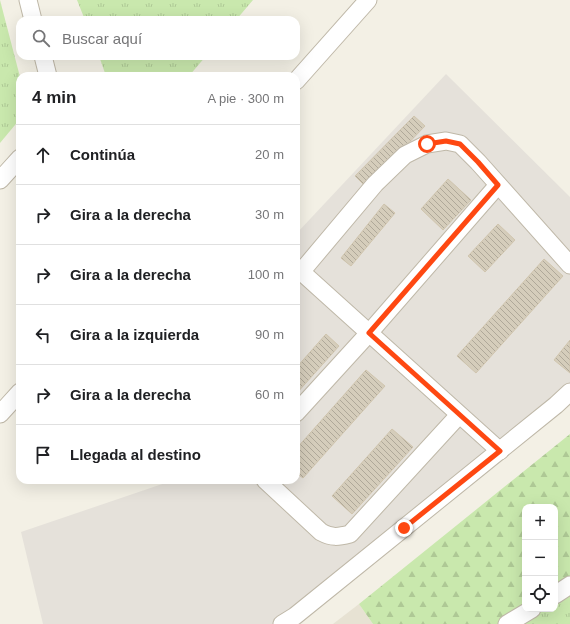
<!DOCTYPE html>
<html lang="es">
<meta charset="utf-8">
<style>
:root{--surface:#fff;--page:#f2f2f2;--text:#202124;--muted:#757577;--line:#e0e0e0}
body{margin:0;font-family:Helvetica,sans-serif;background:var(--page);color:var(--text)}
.controls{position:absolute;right:12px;bottom:12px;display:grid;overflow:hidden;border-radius:8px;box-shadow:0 4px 16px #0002}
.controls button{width:36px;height:36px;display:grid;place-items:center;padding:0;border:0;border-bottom:1px solid var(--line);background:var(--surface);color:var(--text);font:20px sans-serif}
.stop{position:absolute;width:12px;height:12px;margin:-9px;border:3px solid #fe4812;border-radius:50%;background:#fff}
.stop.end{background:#fe4812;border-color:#fff;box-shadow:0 1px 4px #0008}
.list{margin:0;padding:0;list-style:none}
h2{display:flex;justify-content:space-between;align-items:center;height:52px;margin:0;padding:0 16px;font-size:17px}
h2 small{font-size:13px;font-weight:400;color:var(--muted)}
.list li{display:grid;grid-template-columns:26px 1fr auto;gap:12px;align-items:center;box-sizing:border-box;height:60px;padding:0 16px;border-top:1px solid var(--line)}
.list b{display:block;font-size:15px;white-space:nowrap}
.list em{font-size:13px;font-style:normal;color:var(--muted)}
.icon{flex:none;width:22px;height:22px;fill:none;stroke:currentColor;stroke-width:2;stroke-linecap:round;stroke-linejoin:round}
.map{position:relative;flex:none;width:570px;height:624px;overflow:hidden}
.search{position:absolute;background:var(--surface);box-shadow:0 4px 16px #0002;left:16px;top:16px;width:284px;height:44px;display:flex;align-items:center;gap:10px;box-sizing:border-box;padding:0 14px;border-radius:12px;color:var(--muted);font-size:15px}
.panel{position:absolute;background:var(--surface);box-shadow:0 4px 16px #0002;left:16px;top:72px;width:284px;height:412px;border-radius:12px}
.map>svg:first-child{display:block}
</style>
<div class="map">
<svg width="570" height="624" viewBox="0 0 570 624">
<defs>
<pattern id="grass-tufts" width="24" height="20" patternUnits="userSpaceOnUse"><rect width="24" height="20" fill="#c9e8ad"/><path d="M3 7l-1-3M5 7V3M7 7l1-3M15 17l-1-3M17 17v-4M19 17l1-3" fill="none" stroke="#aec895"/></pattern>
<pattern id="forest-firs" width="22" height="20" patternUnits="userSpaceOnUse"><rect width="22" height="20" fill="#c9e8ad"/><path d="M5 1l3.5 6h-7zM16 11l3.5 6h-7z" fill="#aec895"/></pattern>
<pattern id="building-back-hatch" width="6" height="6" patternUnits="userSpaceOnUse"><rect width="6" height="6" fill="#d5cdbb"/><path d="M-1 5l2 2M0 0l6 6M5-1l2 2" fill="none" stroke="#afa899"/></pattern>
</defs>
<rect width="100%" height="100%" fill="#f3f0e5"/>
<!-- residential -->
<polygon fill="#e7e2d3" points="359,604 373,624 333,624"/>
<!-- industrial -->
<polygon fill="#e5e1da" points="446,74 570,197 570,392 282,624 43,624 21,532 174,480 296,480 296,234"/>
<!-- grass -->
<g fill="url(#grass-tufts)">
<polygon points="0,0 20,77 20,119 0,143"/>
<polygon points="77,0 253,0 236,20 85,20"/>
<polygon points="99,56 206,56 189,76 106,76"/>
<polygon points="570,585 570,624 507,624 532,609 555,609 555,595"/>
</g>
<!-- forest -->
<polygon fill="url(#forest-firs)" points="570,434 570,585 555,595 555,507 525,507 525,609 507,624 373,624 359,604"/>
<!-- building -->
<g fill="url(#building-back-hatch)" stroke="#d0c5ae">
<polygon points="414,116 425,126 366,187 355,176"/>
<polygon points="448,179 471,200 443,230 421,209"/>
<polygon points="384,204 395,213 351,266 341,258"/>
<polygon points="498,224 515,240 485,272 468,256"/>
<polygon points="544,259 563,276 476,373 457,356"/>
<polygon points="326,334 339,346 296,394 296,368"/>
<polygon points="570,340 570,373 554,360"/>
<polygon points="366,370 385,386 303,478 296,473 296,449"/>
<polygon points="392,429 413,447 352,514 332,496"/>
</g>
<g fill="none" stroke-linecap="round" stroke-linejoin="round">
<defs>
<g id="minor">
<polyline points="28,0 33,20"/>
<polyline points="43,56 48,76"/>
<polyline points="296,81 368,0"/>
<polyline points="0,180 20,158"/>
<polyline points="296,267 500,451"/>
<polyline points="301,272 375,184 405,155 427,144 446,141 460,144 478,162 570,265"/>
<polyline points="296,413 369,333 498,185"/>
<polyline points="0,414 20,392"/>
<path d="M265,480L321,532C332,538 338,537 350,534L459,415"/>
<polyline points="555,595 570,585"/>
<polyline points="282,624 295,616 556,405 570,392"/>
<polyline points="507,624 532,609"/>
</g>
</defs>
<!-- minor casing -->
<use href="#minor" stroke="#bfb8a8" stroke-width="19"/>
<!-- minor -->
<use href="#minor" stroke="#fff" stroke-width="17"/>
</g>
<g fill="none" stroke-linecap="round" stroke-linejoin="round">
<!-- route -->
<polyline stroke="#fe4812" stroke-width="5" points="404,528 500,451 369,333 498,185 478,162 460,144 446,141 427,144"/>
</g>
</svg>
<div class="controls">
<button>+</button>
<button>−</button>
<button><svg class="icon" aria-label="locate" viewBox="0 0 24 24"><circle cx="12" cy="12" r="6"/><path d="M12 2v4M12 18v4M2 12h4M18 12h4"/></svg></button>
</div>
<div class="stop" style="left:427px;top:144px"></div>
<div class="stop end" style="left:404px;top:528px"></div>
<div class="search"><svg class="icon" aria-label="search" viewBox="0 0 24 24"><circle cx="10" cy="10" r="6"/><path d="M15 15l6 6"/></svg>Buscar aquí</div>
<section class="panel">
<h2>4 min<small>A pie · 300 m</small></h2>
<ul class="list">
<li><svg class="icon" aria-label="ahead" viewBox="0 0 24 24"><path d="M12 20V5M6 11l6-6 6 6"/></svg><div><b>Continúa</b></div><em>20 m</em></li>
<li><svg class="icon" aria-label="right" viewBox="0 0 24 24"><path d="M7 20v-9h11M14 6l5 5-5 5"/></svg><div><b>Gira a la derecha</b></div><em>30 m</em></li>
<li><svg class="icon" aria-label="right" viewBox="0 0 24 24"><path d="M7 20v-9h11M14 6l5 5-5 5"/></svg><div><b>Gira a la derecha</b></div><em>100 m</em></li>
<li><svg class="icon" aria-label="left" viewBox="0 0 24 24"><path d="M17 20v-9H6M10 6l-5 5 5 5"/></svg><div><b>Gira a la izquierda</b></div><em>90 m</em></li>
<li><svg class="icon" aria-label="right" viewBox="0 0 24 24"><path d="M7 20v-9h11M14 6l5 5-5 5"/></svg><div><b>Gira a la derecha</b></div><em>60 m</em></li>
<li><svg class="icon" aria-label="arrive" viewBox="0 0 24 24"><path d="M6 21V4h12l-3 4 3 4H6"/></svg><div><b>Llegada al destino</b></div></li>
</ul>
</section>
</div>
